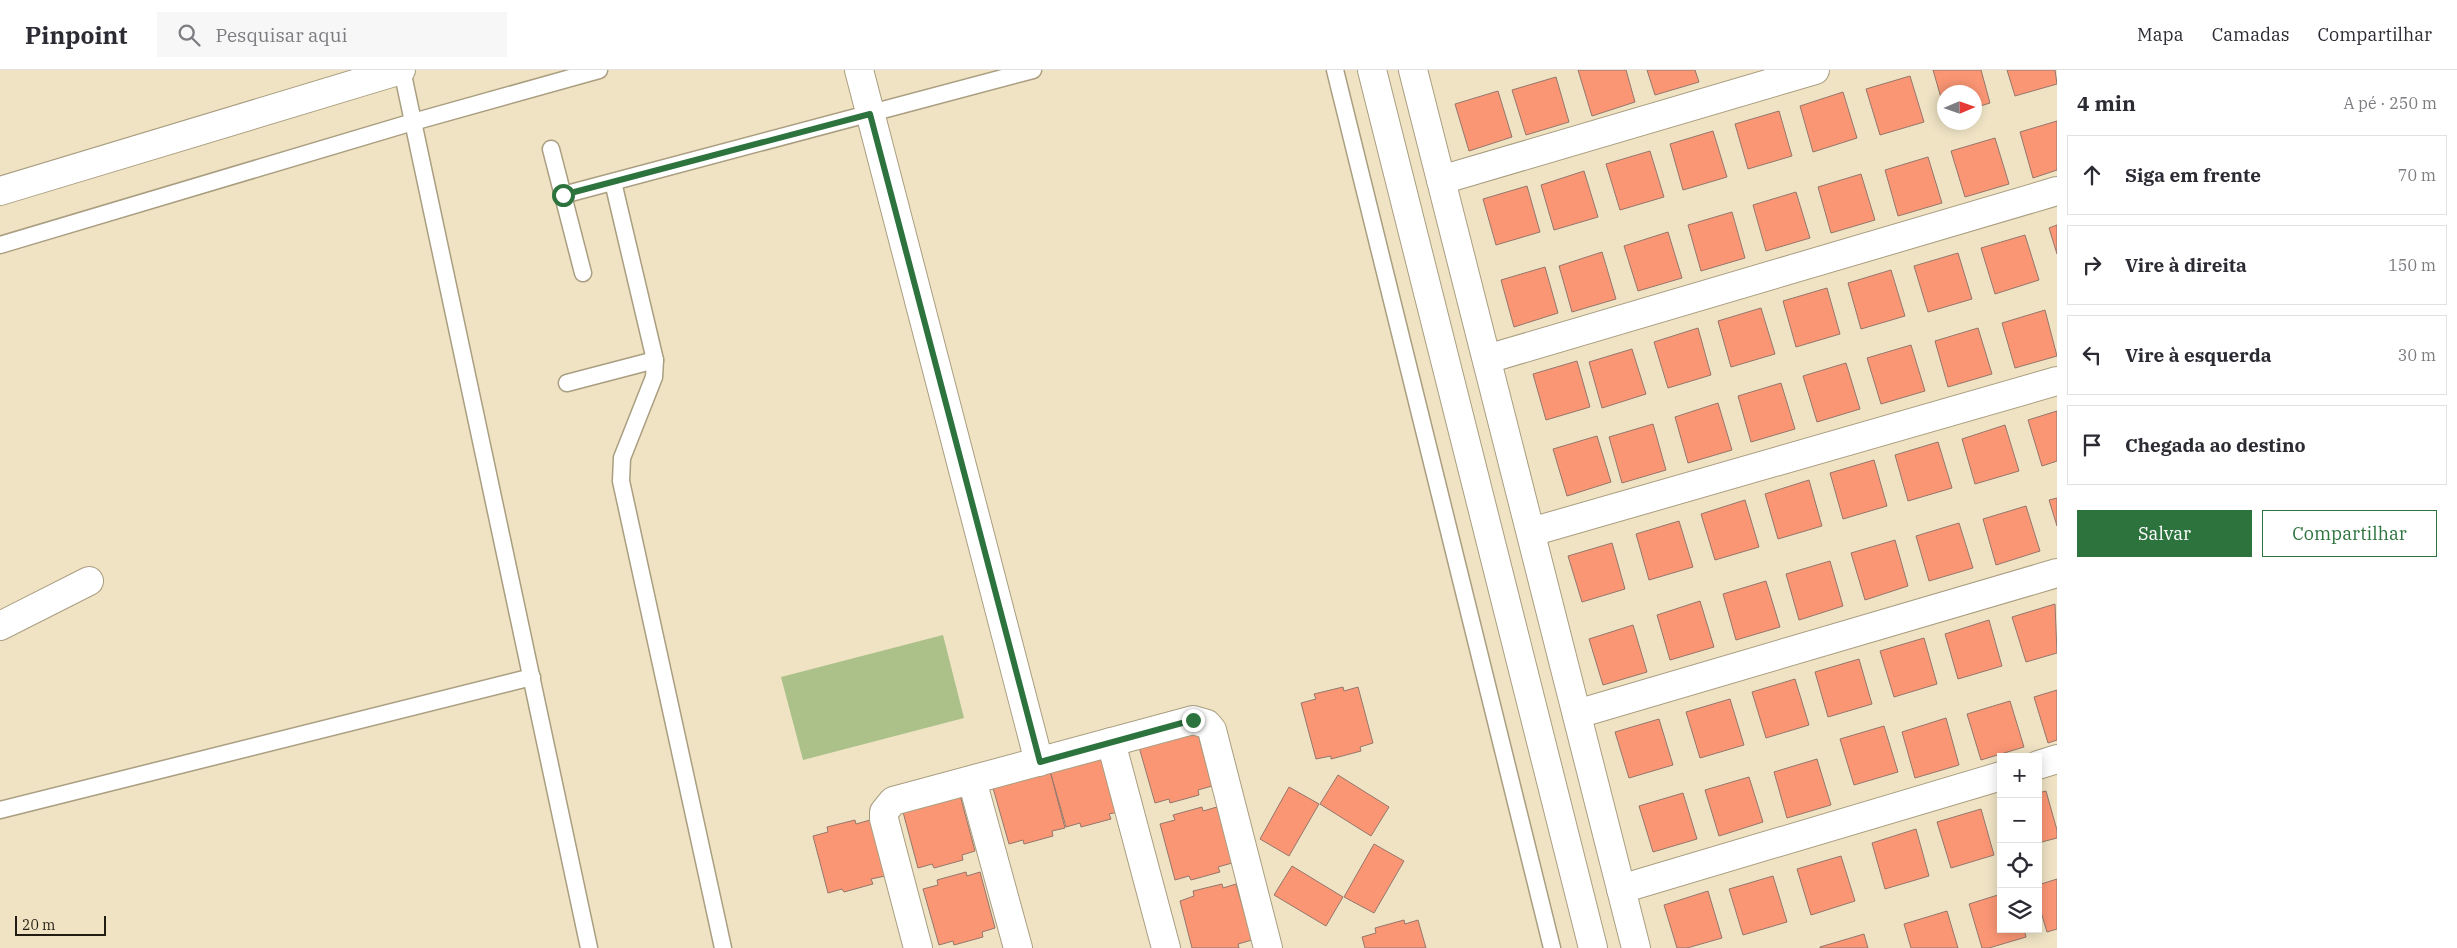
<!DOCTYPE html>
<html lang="pt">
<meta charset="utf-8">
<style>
:root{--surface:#fff;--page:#f7f7f7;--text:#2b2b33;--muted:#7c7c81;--line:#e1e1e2;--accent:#2d733e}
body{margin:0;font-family:"IBM Plex Serif",serif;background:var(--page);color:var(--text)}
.controls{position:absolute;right:15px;bottom:15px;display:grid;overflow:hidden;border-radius:0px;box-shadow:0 2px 12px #0003}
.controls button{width:45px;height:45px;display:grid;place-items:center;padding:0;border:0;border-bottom:1px solid var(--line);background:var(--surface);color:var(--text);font:25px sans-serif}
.compass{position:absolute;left:1937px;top:15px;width:45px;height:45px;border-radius:50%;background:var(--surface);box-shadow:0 2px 12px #0003;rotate:88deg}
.scale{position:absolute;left:15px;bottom:12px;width:91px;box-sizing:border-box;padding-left:5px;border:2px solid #221d12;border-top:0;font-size:14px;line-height:18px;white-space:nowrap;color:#221d12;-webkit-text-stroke:4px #efe3c4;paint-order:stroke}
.stop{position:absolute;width:15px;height:15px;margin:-11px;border:4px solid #2d733e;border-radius:50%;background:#fff}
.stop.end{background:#2d733e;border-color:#fff;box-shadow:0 1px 5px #0008}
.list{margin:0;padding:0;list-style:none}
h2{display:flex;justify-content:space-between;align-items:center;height:65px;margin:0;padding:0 20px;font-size:21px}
h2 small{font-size:16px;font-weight:400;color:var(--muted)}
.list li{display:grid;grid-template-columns:32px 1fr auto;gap:15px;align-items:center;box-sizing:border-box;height:80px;margin:0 10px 10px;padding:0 10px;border:1px solid var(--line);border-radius:0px}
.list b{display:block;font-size:19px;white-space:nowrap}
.list em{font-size:16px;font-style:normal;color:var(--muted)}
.actions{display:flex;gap:10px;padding:15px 20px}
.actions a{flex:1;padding:11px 0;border:1px solid var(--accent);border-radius:0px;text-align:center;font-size:18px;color:var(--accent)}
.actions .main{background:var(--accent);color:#fff}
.icon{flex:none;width:28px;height:28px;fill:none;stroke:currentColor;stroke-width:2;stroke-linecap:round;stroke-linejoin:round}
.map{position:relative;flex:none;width:2057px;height:878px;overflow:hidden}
header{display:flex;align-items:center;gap:30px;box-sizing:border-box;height:70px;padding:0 25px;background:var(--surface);border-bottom:1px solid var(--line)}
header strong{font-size:24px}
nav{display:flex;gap:28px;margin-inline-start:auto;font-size:18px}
.search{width:350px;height:45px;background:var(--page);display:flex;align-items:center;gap:12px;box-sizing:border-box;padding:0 18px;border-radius:0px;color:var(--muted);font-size:19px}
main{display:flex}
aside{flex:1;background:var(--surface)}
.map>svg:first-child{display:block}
</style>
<header>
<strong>Pinpoint</strong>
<div class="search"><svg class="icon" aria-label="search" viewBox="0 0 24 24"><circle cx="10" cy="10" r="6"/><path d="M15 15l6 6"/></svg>Pesquisar aqui</div>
<nav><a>Mapa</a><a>Camadas</a><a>Compartilhar</a></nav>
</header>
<main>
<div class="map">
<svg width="2057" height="878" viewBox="0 0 2057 878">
<rect width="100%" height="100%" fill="#efe3c4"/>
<!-- green -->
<polygon fill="#abc189" points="943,565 964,648 803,690 781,607"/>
<!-- building -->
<g fill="#fa9674" stroke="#95766b">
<polygon points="1578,0 1626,0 1635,32 1592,46"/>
<polygon points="1647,0 1695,0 1699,12 1655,25"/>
<polygon points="1933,0 1981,0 1990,33 1974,38 1974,22 1944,22 1944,38"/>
<polygon points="2007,0 2055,0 2057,14 2015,26"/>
<polygon points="1910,6 1924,52 1880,65 1866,19"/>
<polygon points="1556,7 1569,52 1526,65 1512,20"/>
<polygon points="1498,21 1512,67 1469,81 1455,34"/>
<polygon points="1843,22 1857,68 1813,82 1800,36"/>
<polygon points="1779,41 1792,86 1748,99 1735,54"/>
<polygon points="2057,51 2057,100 2033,108 2020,62"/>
<polygon points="1713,61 1727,107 1683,120 1670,74"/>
<polygon points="1995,68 2009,114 1965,127 1951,81"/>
<polygon points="1650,81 1664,127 1620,140 1606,94"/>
<polygon points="1928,87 1942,133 1898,146 1885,100"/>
<polygon points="1584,101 1598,147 1554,160 1541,115"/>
<polygon points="1861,104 1875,150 1831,163 1818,117"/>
<polygon points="1527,116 1540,162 1496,175 1483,129"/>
<polygon points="1796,122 1810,168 1766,181 1753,135"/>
<polygon points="1732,142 1745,188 1701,201 1688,155"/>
<polygon points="2057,155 2057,184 2049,158"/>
<polygon points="1668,162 1682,208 1638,221 1624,176"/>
<polygon points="2025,165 2039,210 1995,224 1981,178"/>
<polygon points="1602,182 1616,229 1572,242 1559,196"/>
<polygon points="1958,183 1972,229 1928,242 1914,196"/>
<polygon points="1545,197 1558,243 1514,257 1501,210"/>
<polygon points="1891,200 1905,246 1861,259 1848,213"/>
<polygon points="1827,218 1840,264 1796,277 1783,231"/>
<polygon points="1761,238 1775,284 1731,297 1718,251"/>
<polygon points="2045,240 2057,286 2015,298 2002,253"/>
<polygon points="1698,258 1711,305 1668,318 1654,272"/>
<polygon points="1978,258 1992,304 1948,317 1935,271"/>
<polygon points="1911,275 1925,321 1881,334 1867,288"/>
<polygon points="1632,279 1646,324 1602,338 1589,292"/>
<polygon points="1577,291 1590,337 1546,350 1533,304"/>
<polygon points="1846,293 1860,339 1817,352 1803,306"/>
<polygon points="1781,313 1795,359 1751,372 1738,326"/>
<polygon points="1718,333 1732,380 1688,393 1675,347"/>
<polygon points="2057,341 2057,391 2042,396 2028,350"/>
<polygon points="1653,354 1666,400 1622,413 1609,367"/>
<polygon points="2005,355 2019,401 1975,414 1962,369"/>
<polygon points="1597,366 1611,412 1567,426 1553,379"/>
<polygon points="1938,372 1952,418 1908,431 1895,385"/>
<polygon points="1874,390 1887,436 1843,449 1830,403"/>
<polygon points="1809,410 1822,456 1778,469 1765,424"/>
<polygon points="2057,428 2057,456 2049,430"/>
<polygon points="1745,430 1759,477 1715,490 1701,444"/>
<polygon points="2026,436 2040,481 1996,495 1983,449"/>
<polygon points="1679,451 1693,497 1649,510 1636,464"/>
<polygon points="1959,453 1973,498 1929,511 1916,466"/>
<polygon points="1895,470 1908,516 1865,530 1851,483"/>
<polygon points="1612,473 1625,519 1582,532 1568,486"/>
<polygon points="1830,491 1843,536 1799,550 1786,504"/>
<polygon points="1766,511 1780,557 1736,570 1723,524"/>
<polygon points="1700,531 1714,577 1670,590 1657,545"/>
<polygon points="2055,534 2057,583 2026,592 2012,547"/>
<polygon points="1989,550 2002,596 1958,609 1945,564"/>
<polygon points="1633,555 1647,602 1603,615 1589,569"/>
<polygon points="1924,568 1937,614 1894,627 1880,581"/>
<polygon points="1859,589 1872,634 1828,647 1815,602"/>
<polygon points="1795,609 1809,655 1766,668 1752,622"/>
<polygon points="1343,617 1344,621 1358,617 1373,673 1360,677 1361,681 1331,689 1331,686 1316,689 1301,633 1316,629 1314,624"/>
<polygon points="2057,620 2057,670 2048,673 2034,627"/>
<polygon points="1730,629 1744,675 1700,688 1686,642"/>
<polygon points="2010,631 2024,677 1981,690 1967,644"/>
<polygon points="1946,648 1959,695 1915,708 1902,662"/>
<polygon points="1659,649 1673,695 1629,708 1615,662"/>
<polygon points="1884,656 1898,702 1854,715 1840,669"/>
<polygon points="1197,660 1212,716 1198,720 1199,725 1170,733 1169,729 1155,733 1139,677"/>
<polygon points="1107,685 1123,741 1109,744 1111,749 1081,757 1080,753 1066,757 1050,701"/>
<polygon points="1817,689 1831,735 1787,748 1774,702"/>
<polygon points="1050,701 1065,758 1052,761 1053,766 1024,774 1023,770 1009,774 993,718"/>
<polygon points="1338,705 1389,737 1371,766 1320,734"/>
<polygon points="1749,707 1763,752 1719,766 1705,720"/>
<polygon points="1289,717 1319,734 1289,786 1260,769"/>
<polygon points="2046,721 2057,760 2057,768 2038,773 2038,723"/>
<polygon points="1683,723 1697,769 1653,782 1639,736"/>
<polygon points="960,725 975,781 962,785 963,790 934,798 932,794 918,798 903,742"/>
<polygon points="1202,737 1203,741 1217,737 1232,793 1218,797 1220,802 1191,810 1189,806 1175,810 1160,754 1175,750 1173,745"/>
<polygon points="1981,739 1994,785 1951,798 1937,752"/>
<polygon points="855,750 856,754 870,750 885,806 871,809 873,814 844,822 842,819 828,823 813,766 828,762 827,757"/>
<polygon points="1916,759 1929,806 1885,819 1872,773"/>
<polygon points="1374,774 1404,791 1374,843 1344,827"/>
<polygon points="1841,786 1855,831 1811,845 1797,799"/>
<polygon points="1292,796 1343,827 1326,856 1274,825"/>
<polygon points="966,802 967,806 980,802 995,858 982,862 983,867 954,875 953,871 939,875 923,819 938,815 937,810"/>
<polygon points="1773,806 1787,852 1743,865 1729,819"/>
<polygon points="2057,809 2057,859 2047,862 2038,832 2038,815"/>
<polygon points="1222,814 1223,818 1236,814 1252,870 1238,874 1239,878 1192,878 1180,831 1194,826 1193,821"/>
<polygon points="1708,821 1722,868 1687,878 1677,878 1664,835"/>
<polygon points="2001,824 2001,859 2024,859 2026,867 1989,878 1982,878 1969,834"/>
<polygon points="1947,841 1958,878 1911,878 1904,854"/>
<polygon points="1404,850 1405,854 1418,850 1426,878 1365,878 1362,867 1376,863 1375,858"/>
<polygon points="1864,864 1868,878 1820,878 1820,877"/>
</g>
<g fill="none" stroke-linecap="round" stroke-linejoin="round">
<defs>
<g id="lane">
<polyline points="402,0 589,878"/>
<polyline points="1335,0 1552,878"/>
<polyline points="551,79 583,203"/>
<polyline points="613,112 655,290 654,307 622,388 621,411 723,878"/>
<polyline points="563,125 1033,0"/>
<polyline points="0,175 413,52 599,0"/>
<polyline points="567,313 655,290"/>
<polyline points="0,740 532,607"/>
</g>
<g id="street">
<polyline points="859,0 1039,692"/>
<polyline points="1372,0 1593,878"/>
<polyline points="1413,0 1636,878"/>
<polyline points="1441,110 1815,0"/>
<polyline points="1487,289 2057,121"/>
<polyline points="1531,462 2057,311"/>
<polyline points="0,556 89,511"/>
<polyline points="1577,644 2057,503"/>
<polyline points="1111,672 1166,878"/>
<polyline points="2038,695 2057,689"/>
<polyline points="972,710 1018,878"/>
<polyline points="1621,819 2001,706"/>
<polyline points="918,878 884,749 884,742 893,731 1193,650 1207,654 1212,660 1268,878"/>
</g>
<polyline id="secondary" points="0,121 401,0"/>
</defs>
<!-- lane casing -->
<use href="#lane" stroke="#aa9e81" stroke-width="19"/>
<!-- street casing -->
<use href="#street" stroke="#aa9e81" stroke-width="30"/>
<!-- secondary casing -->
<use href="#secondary" stroke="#aa9e81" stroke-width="30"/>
<!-- lane -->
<use href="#lane" stroke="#fff" stroke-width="16"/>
<!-- street -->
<use href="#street" stroke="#fff" stroke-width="28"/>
<!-- secondary -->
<use href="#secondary" stroke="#fff" stroke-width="28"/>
</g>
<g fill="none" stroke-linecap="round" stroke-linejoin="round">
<!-- route -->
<polyline stroke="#2d733e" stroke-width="6" points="563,125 870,44 1040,692 1193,650"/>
</g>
</svg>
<div class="controls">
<button>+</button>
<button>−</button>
<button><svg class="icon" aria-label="locate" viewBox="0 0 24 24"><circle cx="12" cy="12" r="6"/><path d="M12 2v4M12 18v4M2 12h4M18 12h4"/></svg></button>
<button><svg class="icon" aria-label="layers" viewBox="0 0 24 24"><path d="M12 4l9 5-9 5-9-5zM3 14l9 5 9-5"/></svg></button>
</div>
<svg class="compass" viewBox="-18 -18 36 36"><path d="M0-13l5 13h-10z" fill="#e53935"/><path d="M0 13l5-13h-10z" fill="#7c7c81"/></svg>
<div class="scale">20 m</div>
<div class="stop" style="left:563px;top:125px"></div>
<div class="stop end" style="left:1193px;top:650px"></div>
</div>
<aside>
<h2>4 min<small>A pé · 250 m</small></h2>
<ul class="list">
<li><svg class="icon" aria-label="ahead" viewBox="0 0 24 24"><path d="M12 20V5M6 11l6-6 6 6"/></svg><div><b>Siga em frente</b></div><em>70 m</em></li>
<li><svg class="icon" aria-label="right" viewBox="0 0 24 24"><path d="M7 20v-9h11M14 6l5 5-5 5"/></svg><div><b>Vire à direita</b></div><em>150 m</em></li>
<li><svg class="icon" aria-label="left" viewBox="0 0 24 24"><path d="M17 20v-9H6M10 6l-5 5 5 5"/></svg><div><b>Vire à esquerda</b></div><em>30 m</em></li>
<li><svg class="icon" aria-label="arrive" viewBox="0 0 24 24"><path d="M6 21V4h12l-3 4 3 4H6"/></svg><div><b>Chegada ao destino</b></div></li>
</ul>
<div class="actions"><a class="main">Salvar</a><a>Compartilhar</a></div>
</aside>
</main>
